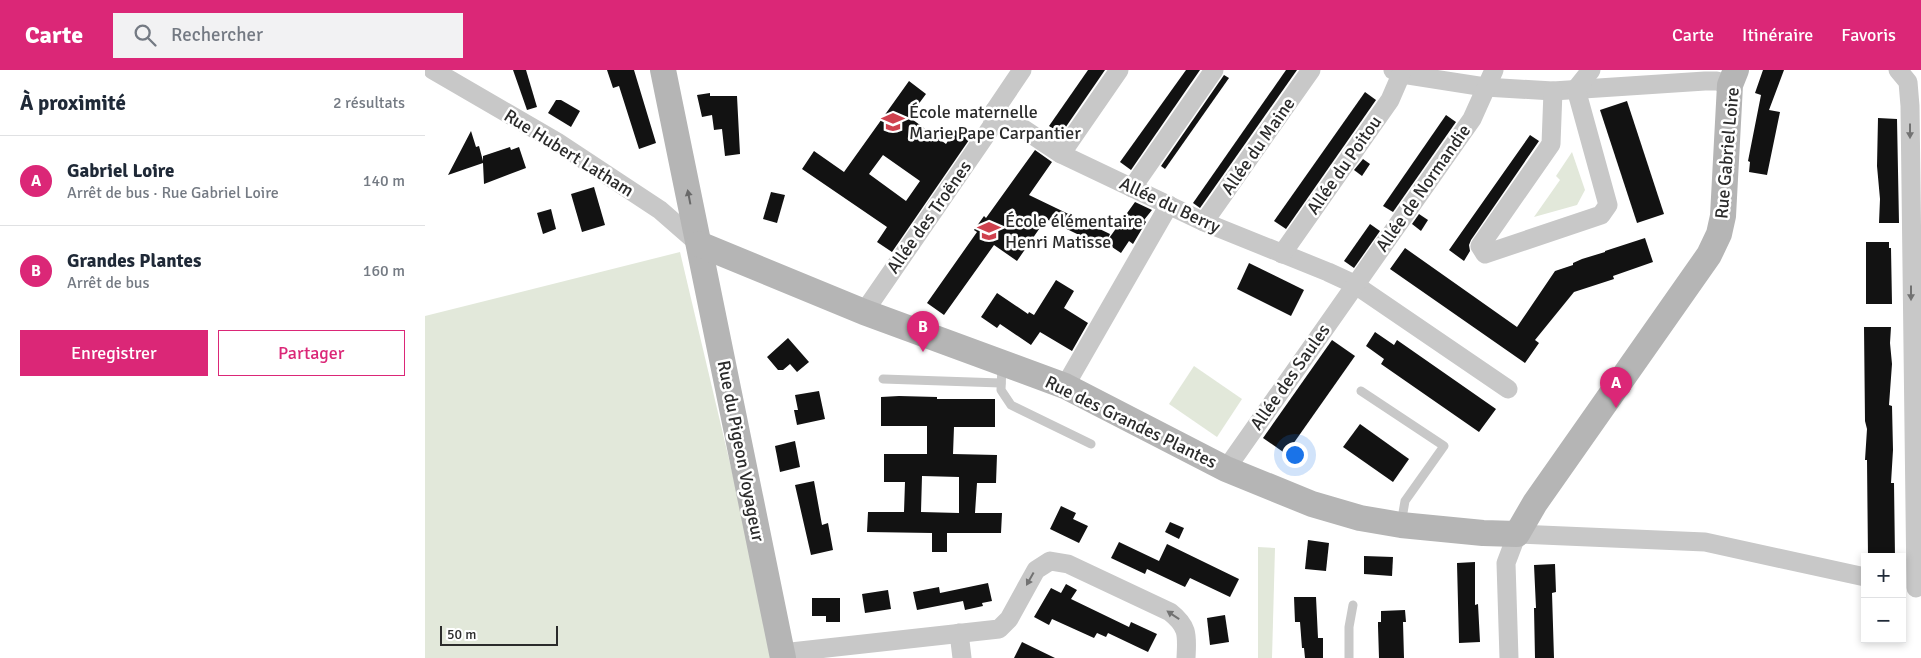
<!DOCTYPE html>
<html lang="fr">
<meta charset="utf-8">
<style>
:root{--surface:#fff;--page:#f2f2f3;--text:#1f2937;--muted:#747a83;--line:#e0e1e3;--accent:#db2777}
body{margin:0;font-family:Signika,sans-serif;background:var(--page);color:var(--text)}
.controls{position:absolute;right:15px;bottom:15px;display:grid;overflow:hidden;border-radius:0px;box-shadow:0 2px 8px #0003}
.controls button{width:45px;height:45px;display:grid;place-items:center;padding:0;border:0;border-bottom:1px solid var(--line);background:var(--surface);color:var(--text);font:25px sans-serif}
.scale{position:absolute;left:15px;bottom:12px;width:118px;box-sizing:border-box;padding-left:5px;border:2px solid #2b2b2b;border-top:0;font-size:14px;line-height:18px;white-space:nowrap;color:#2b2b2b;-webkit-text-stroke:4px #fff;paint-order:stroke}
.you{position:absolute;left:869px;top:384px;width:18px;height:18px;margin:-12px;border:4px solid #fff;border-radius:50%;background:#1a73e8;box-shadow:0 0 0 8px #1a73e833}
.badge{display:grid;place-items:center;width:32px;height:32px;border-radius:50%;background:var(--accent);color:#fff;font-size:16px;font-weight:700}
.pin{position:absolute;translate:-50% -41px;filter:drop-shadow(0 1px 2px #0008)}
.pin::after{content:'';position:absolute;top:26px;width:18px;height:15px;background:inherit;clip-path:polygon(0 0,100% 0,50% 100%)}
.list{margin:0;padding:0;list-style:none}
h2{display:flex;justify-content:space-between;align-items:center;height:65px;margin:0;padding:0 20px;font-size:21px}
h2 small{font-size:16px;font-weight:400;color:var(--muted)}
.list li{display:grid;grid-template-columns:32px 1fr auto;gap:15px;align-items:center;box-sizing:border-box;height:90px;padding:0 20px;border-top:1px solid var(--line)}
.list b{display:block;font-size:19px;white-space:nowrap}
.list p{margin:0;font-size:16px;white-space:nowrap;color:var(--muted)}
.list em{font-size:16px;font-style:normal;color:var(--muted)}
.actions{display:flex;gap:10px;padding:15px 20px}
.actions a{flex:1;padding:11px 0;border:1px solid var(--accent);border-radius:0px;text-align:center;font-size:18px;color:var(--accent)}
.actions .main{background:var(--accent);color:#fff}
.icon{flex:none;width:28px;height:28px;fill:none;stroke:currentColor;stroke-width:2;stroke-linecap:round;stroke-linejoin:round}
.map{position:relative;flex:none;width:1496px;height:588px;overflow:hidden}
header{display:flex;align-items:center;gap:30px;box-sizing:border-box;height:70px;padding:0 25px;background:var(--accent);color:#fff}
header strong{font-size:24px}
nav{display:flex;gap:28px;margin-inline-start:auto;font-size:18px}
.search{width:350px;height:45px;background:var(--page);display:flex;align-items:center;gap:12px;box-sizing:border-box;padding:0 18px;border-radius:0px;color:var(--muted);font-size:19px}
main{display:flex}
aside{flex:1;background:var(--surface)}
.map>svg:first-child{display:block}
</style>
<header>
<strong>Carte</strong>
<div class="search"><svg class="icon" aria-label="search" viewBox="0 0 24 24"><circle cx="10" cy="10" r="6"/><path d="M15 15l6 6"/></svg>Rechercher</div>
<nav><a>Carte</a><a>Itinéraire</a><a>Favoris</a></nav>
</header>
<main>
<aside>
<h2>À proximité<small>2 résultats</small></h2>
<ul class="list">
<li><span class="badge">A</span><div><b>Gabriel Loire</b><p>Arrêt de bus · Rue Gabriel Loire</p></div><em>140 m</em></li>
<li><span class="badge">B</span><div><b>Grandes Plantes</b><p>Arrêt de bus</p></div><em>160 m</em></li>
</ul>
<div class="actions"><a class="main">Enregistrer</a><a>Partager</a></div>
</aside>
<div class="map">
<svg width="1496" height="588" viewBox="0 0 1496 588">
<rect width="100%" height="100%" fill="#fff"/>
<!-- green -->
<g fill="#e2e8da">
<polygon points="1147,82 1160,120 1152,135 1109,147 1135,110 1131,106"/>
<polygon points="255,182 351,588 0,588 0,246"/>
<polygon points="769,296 817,329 792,367 744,334"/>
<polygon points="833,477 850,478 847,588 833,588"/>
</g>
<!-- building -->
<g fill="#121212" fill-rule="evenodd">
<polygon points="88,0 101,0 112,37 102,40"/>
<polygon points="182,0 209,0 231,73 214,79 194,16 188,18"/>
<polygon points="663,0 680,0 636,64 624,56"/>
<polygon points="761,0 775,0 706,100 695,92"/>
<polygon points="861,0 872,0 775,138 768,133"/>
<polygon points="1338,0 1359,0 1344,40 1355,42 1342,105 1324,102 1325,92 1323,91 1336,25 1330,23"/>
<polygon points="799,5 804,8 740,99 736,96"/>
<path d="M484,11L501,24L484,47L521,74L530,60L544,70L467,182L452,172L462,157L377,99L389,81L419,102ZM458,85L495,111L481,131L444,104Z"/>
<polygon points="940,22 951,30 861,159 849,151"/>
<polygon points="285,23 285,26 312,26 315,84 300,86 297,59 289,60 287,45 277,47 272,25"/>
<polygon points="131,30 136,30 155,41 146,57 123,43"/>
<polygon points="1202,31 1239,144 1212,153 1175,40"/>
<polygon points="1021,45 1031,52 968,142 958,136"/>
<polygon points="1453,48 1472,49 1474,153 1454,153 1455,129 1452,96"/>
<polygon points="46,61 51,77 54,76 58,91 58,86 85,77 86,80 94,77 101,98 59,114 58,93 23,105"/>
<polygon points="1105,65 1114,71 1046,170 1044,175 1045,181 1039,191 1024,180"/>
<polygon points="610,80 627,92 604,125 685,164 682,171 710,132 727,140 719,150 721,152 708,174 704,171 696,183 681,173 679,177 621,149 592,191 569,175 519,245 502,233 552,162 549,160 559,146 561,148"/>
<polygon points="938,89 945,94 937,106 929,100"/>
<polygon points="169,117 180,155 157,162 146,124"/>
<polygon points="346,122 360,125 352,153 338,149"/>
<polygon points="126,139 131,159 118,164 112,143"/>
<polygon points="994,144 1003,150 996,161 987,154"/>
<polygon points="945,154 955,161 929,198 919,191"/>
<polygon points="1220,168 1228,192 1188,206 1189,209 1149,222 1110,270 1114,273 1100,293 965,199 980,178 1092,257 1130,201 1148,195 1148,193 1157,189 1180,182 1180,181"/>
<polygon points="1441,172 1464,172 1464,178 1466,178 1467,234 1441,234"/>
<polygon points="824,193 879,220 866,246 812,219"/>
<polygon points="631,210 649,221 639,238 663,253 647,281 615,262 606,275 575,254 572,258 556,247 572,223 603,244 604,242 609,245"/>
<polygon points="1439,257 1466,257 1465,273 1467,294 1464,335 1467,336 1468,380 1466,413 1469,413 1470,487 1443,487 1442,390 1440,390 1442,359 1440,351"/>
<polygon points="950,262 969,275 972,270 1071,339 1054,362 956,294 959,289 941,276"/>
<polygon points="363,268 384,292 372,302 365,294 358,300 353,300 342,287"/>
<polygon points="907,270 930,286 861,384 838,368"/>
<polygon points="394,321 400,349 372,355 369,340 373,340 370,325"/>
<path d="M474,326L512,327V329H570V357H529L528,384L572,385L571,413H552L550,443H577L576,463H522V482H507V463L442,462L443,442H479L480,412H459V384H502V356H456V327ZM497,406L534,407V443L496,442Z"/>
<polygon points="935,354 984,389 968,412 918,377"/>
<polygon points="370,371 375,397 355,402 350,376"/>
<polygon points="389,411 397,455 403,453 408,480 386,485 370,415"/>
<polygon points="636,436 651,443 648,449 663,456 654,473 625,459"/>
<polygon points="745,452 759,458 754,469 740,462"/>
<polygon points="883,470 904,473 901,501 880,499"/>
<polygon points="694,472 734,491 742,474 814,509 805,527 765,508 760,517 722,499 720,504 686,488"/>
<polygon points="939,486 968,487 967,506 939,504"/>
<polygon points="1050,492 1050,535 1053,534 1055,572 1034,573 1032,493"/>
<polygon points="1130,494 1131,522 1127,523 1129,588 1110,588 1109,538 1111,538 1109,495"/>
<polygon points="563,513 567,531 557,533 558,536 540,540 538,531 492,540 488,522 514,517 515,523"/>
<polygon points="641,514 652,520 646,529 704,557 706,552 732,564 723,582 683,563 681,567 672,563 669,568 627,549 624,555 609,547 626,518 636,523"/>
<polygon points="463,520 466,539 440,543 437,524"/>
<polygon points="869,527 891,527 893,568 898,568 898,588 880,588 879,578 877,578 875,552 870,552"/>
<polygon points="387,528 415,528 415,552 401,552 401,546 387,546"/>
<polygon points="980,540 981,552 978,552 979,588 954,588 953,556 953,552 956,552 956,541"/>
<polygon points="800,545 804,572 785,575 782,548"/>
<polygon points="597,572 630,588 589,588"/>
</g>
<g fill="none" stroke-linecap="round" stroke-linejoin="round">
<!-- lane -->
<g stroke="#c8c8c8" stroke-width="9">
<polyline points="577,295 576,320 586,335 666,374"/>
<polyline points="458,309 576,313"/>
<polyline points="936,321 1019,376 980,431 976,454"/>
<polyline points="924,588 924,557 928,535"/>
</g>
<!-- street -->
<g stroke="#c8c8c8" stroke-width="19">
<polyline points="8,0 132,72 235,140 274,174"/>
<polyline points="968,0 977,4 1060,17 1128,21 1280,11 1292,11 1305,15"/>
<polyline points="1473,0 1483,12 1485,36 1491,518"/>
<polyline points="1128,21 1126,74 1055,176 1060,184 1176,145 1183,135 1151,19 1166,0"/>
<polyline points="570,40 636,84 779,152 903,202 929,214 1083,319"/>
<polyline points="636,84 694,0"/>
<polyline points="707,118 789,0"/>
<polyline points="779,152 886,0"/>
<polyline points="857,184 965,30 978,0"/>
<polyline points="439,242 567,56 570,40 597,0"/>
<polyline points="640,316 744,135"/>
<polyline points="801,399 1047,49 1069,0"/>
<polyline points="534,563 537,588"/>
<path d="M357,583L574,559L584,549L611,500L625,491L643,494L745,542C764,557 762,566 761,588"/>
<polyline points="1084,588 1081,493 1092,464 1280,472 1440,507"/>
</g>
<!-- secondary -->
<g stroke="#b5b5b5" stroke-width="26">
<polyline points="238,0 358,588"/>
<polyline points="274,174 439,242 640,316 801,399 887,434 935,448 976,455 1058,463 1092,464 1110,433 1284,185 1294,164 1298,146 1305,15 1311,0"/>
</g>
</g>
<!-- one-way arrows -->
<defs><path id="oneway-solid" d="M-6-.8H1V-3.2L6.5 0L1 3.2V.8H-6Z" transform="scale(1.25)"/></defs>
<g fill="#727272">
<use href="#oneway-solid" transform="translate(1485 61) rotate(90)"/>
<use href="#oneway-solid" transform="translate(1486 223) rotate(90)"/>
<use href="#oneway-solid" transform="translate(605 509) rotate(119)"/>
<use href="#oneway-solid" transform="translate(748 545) rotate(-146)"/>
</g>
<use fill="#696969" href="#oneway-solid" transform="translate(264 127) rotate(-101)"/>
<!-- icons -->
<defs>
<symbol id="school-bare" viewBox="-9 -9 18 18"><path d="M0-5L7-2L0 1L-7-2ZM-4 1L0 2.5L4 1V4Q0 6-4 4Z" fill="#cf414e" stroke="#fff" stroke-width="2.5" paint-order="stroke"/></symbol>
</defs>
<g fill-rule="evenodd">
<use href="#school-bare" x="452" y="36" width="32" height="32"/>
<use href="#school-bare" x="548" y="145" width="32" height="32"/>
</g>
<g text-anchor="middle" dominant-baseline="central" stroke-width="5" stroke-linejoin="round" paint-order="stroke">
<!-- poi labels -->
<g font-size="18" fill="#2b2b2b" stroke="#fff" text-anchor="start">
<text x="484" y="42">École maternelle<tspan x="484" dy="21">Marie Pape Carpantier</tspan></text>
<text x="580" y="151">École élémentaire<tspan x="580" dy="21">Henri Matisse</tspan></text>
</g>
<!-- street labels -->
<g font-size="18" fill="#2b2b2b" stroke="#fff">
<text transform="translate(833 76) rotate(-55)">Allée du Maine</text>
<text transform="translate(144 83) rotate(32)">Rue Hubert Latham</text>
<text transform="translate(1302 83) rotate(-85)">Rue Gabriel Loire</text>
<text transform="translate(919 95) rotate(-55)">Allée du Poitou</text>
<text transform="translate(998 118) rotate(-55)">Allée de Normandie</text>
<text transform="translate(745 135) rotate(25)">Allée du Berry</text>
<text transform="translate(504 147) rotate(-55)">Allée des Troënes</text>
<text transform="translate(865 307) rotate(-55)">Allée des Saules</text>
<text transform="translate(706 352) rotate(26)">Rue des Grandes Plantes</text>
<text transform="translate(316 381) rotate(79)">Rue du Pigeon Voyageur</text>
</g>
</g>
</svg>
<div class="controls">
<button>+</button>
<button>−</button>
</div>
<div class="scale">50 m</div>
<div class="you"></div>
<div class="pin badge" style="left:1191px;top:338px">A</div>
<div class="pin badge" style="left:498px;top:282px">B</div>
</div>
</main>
